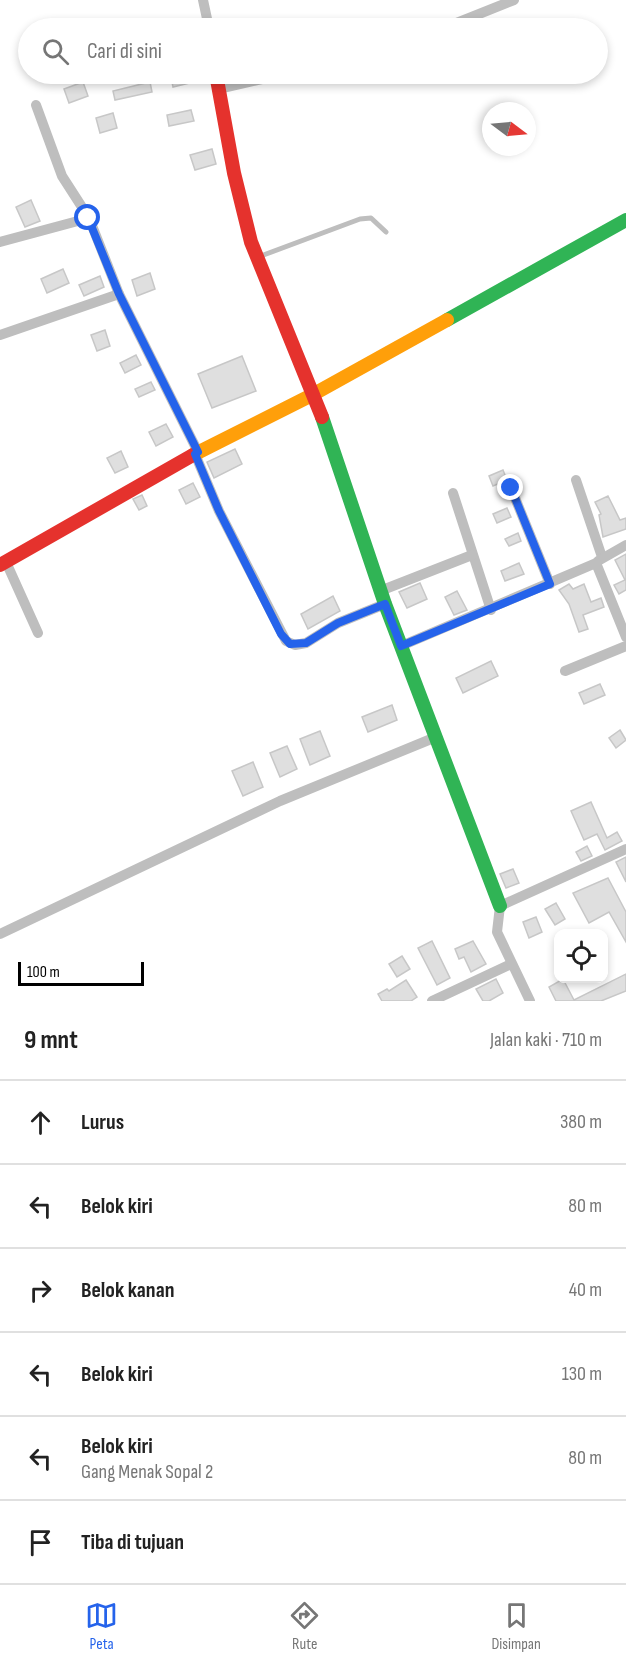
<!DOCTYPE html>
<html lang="id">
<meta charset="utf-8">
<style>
:root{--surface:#fff;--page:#f6f6f6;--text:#222;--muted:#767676;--line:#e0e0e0;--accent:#2563eb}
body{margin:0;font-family:"Sofia Sans Condensed",sans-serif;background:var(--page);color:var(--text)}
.controls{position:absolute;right:18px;bottom:18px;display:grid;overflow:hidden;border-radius:12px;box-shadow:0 3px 9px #0003}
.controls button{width:54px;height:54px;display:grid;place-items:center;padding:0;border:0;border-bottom:2px solid var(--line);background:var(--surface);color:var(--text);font:30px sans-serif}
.compass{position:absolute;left:482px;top:102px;width:54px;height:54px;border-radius:50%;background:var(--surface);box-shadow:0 3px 9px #0003;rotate:106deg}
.scale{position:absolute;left:18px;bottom:15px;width:126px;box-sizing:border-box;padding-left:6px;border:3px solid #000;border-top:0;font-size:16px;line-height:21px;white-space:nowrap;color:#000;-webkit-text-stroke:4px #fff;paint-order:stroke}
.stop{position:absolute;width:18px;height:18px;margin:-14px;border:4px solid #2563eb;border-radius:50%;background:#fff}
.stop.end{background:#2563eb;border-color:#fff;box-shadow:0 2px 6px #0008}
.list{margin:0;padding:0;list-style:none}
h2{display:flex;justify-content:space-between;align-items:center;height:78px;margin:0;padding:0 24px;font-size:26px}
h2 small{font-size:20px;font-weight:400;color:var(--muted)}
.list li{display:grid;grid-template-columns:39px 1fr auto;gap:18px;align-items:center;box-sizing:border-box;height:84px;padding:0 24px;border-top:2px solid var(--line)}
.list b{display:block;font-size:22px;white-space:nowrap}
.list p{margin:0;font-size:20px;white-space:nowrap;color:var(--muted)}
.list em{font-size:20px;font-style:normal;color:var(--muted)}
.icon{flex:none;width:33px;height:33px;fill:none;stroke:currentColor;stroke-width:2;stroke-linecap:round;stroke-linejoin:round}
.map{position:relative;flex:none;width:626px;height:1001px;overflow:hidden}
.search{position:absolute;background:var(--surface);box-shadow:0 3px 9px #0003;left:18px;right:18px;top:18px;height:66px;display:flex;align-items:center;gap:15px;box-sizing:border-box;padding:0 21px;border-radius:33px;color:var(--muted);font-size:22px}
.sheet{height:582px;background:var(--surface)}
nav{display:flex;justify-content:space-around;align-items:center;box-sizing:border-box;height:84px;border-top:2px solid var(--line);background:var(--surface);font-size:16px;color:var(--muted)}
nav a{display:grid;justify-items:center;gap:3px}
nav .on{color:var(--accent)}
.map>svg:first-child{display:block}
</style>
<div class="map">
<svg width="626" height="1001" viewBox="0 0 626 1001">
<rect width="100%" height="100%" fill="#fff"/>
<!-- building -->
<g fill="#dfdfdf" stroke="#c7c7c7" stroke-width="1.5">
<polygon points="189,74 201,74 202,80 173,87 171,77"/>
<polygon points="83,82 88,96 69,103 64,89"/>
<polygon points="150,82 152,92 115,100 113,91"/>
<polygon points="191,110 194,121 169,126 167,115"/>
<polygon points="113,113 117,128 100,133 96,118"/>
<polygon points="212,149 216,164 195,170 190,155"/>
<polygon points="31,200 40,221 25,227 16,207"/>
<polygon points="63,269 69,283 47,293 41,279"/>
<polygon points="150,273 155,289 137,296 132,280"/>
<polygon points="100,276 104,287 84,296 79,285"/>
<polygon points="105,330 110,346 97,351 91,335"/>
<polygon points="136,355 141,365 125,373 120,363"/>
<polygon points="242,356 256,391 212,408 198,374"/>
<polygon points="151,382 155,390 139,397 135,389"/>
<polygon points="166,424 173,437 156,446 149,432"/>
<polygon points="235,449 242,464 214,478 207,462"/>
<polygon points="121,451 128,467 115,473 107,458"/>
<polygon points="503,470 507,480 493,486 489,476"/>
<polygon points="193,483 200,497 186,504 179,490"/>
<polygon points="142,495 147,506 139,510 133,499"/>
<polygon points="608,496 620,520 626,518 626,529 603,537 599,515 601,514 595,502"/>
<polygon points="507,508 511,517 497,523 493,514"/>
<polygon points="518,533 521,541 509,546 505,539"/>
<polygon points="626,554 626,590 619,594 614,585 625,580 615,560"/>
<polygon points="519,563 524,574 505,581 501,571"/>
<polygon points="420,583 427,599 407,608 399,592"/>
<polygon points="569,584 573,589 584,584 591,602 601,598 604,607 583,615 588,629 579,632 569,604 559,590"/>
<polygon points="457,591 467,610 454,615 445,597"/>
<polygon points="333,596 340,611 308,629 301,614"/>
<polygon points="491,661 498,676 463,693 456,678"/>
<polygon points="600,684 605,695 584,704 579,693"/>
<polygon points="392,705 397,720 368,732 362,717"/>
<polygon points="620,730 626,740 616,748 609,738"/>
<polygon points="320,731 330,756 310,765 300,739"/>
<polygon points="287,746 297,769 280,777 270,753"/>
<polygon points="253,762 263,787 243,796 232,771"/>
<polygon points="591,802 607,838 617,832 622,841 605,850 597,834 584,840 571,811"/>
<polygon points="587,846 592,856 581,861 576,852"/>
<polygon points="626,857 626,882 616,862"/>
<polygon points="513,869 519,883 506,888 500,874"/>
<polygon points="608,878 626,912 626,942 609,912 589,923 573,893"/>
<polygon points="556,903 565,919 555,925 545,909"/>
<polygon points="536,917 542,932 529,938 523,922"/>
<polygon points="432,941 450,978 437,985 418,948"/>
<polygon points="473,941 486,964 471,972 464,957 459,959 455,949"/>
<polygon points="402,956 410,969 397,977 389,964"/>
<polygon points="626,974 626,991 601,1001 556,1001 549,987 563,979 574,1000"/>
<polygon points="496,979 503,993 489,1001 483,1001 476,989"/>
<polygon points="406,980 417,997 411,1001 382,1001 378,994 387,989 389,991"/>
</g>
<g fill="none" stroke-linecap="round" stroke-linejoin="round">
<!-- lane -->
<polyline stroke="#bebebe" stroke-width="5" points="258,257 360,219 371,218 386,232"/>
<!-- street -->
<g stroke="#bebebe" stroke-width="10">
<polyline points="203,0 209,28"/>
<polyline points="444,28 514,0"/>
<polyline points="218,89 284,74"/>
<polyline points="36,105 62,176 89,218 119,294 198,452"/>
<polyline points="0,242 89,218"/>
<polyline points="0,335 119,294"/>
<polyline points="195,454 219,511 286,641 295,645 306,643 338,623 385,604"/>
<polyline points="576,480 602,557"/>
<polyline points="511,488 550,584"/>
<polyline points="453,493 491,610"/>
<polyline points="598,561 626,545"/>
<polyline points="6,562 38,633"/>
<polyline points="380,591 472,555"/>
<polyline points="401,646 596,563 626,637"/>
<polyline points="565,671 626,646"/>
<polyline points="0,934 280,801 436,737"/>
<polyline points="432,1001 511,964"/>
<polyline points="530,1001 497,932 500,906 626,849"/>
</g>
<!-- fast -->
<g stroke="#30b455" stroke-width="14">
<polyline points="447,320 626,220"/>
<polyline points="322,417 385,604 500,906"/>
</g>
<!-- slow -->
<polyline stroke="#ff9f0a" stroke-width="14" points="193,455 312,395 447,320"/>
<!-- jam -->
<g stroke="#e5322d" stroke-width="14">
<polyline points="216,74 234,173 251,242 322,417"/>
<polyline points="0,565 193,455"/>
</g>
</g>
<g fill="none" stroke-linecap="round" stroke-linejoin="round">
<!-- route -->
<polyline stroke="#2563eb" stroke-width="8" points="88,218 119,294 198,452 195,454 219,511 281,634 290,644 306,643 338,623 385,604 401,646 550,584 511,488"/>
</g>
</svg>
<div class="controls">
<button><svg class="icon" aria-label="locate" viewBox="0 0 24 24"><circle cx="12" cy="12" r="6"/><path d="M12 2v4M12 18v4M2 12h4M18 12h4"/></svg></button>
</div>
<svg class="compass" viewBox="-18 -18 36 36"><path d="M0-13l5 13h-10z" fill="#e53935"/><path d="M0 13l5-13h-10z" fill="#767676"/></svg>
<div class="scale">100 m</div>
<div class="stop" style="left:88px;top:218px"></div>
<div class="stop end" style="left:511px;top:488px"></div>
<div class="search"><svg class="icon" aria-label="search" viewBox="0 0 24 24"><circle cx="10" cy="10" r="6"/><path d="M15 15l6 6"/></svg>Cari di sini</div>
</div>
<section class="sheet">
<h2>9 mnt<small>Jalan kaki · 710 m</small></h2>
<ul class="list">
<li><svg class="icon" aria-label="ahead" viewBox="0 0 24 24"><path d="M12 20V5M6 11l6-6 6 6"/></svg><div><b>Lurus</b></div><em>380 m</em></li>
<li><svg class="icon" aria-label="left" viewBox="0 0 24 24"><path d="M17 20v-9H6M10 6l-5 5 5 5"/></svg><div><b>Belok kiri</b></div><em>80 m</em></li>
<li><svg class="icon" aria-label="right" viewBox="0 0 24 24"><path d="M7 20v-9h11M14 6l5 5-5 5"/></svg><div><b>Belok kanan</b></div><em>40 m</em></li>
<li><svg class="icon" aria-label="left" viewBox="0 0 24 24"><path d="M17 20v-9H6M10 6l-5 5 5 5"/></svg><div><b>Belok kiri</b></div><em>130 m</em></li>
<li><svg class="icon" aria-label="left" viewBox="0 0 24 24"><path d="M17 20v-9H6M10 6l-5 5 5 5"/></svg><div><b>Belok kiri</b><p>Gang Menak Sopal 2</p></div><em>80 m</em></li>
<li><svg class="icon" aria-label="arrive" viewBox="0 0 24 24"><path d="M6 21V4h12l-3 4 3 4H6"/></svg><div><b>Tiba di tujuan</b></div></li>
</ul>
</section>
<nav>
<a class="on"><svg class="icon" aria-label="map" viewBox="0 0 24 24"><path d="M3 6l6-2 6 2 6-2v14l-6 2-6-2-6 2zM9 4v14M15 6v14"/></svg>Peta</a>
<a><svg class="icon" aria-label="directions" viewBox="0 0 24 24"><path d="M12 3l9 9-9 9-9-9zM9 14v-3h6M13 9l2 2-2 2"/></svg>Rute</a>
<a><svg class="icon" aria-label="saved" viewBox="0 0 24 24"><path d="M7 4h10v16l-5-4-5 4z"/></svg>Disimpan</a>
</nav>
